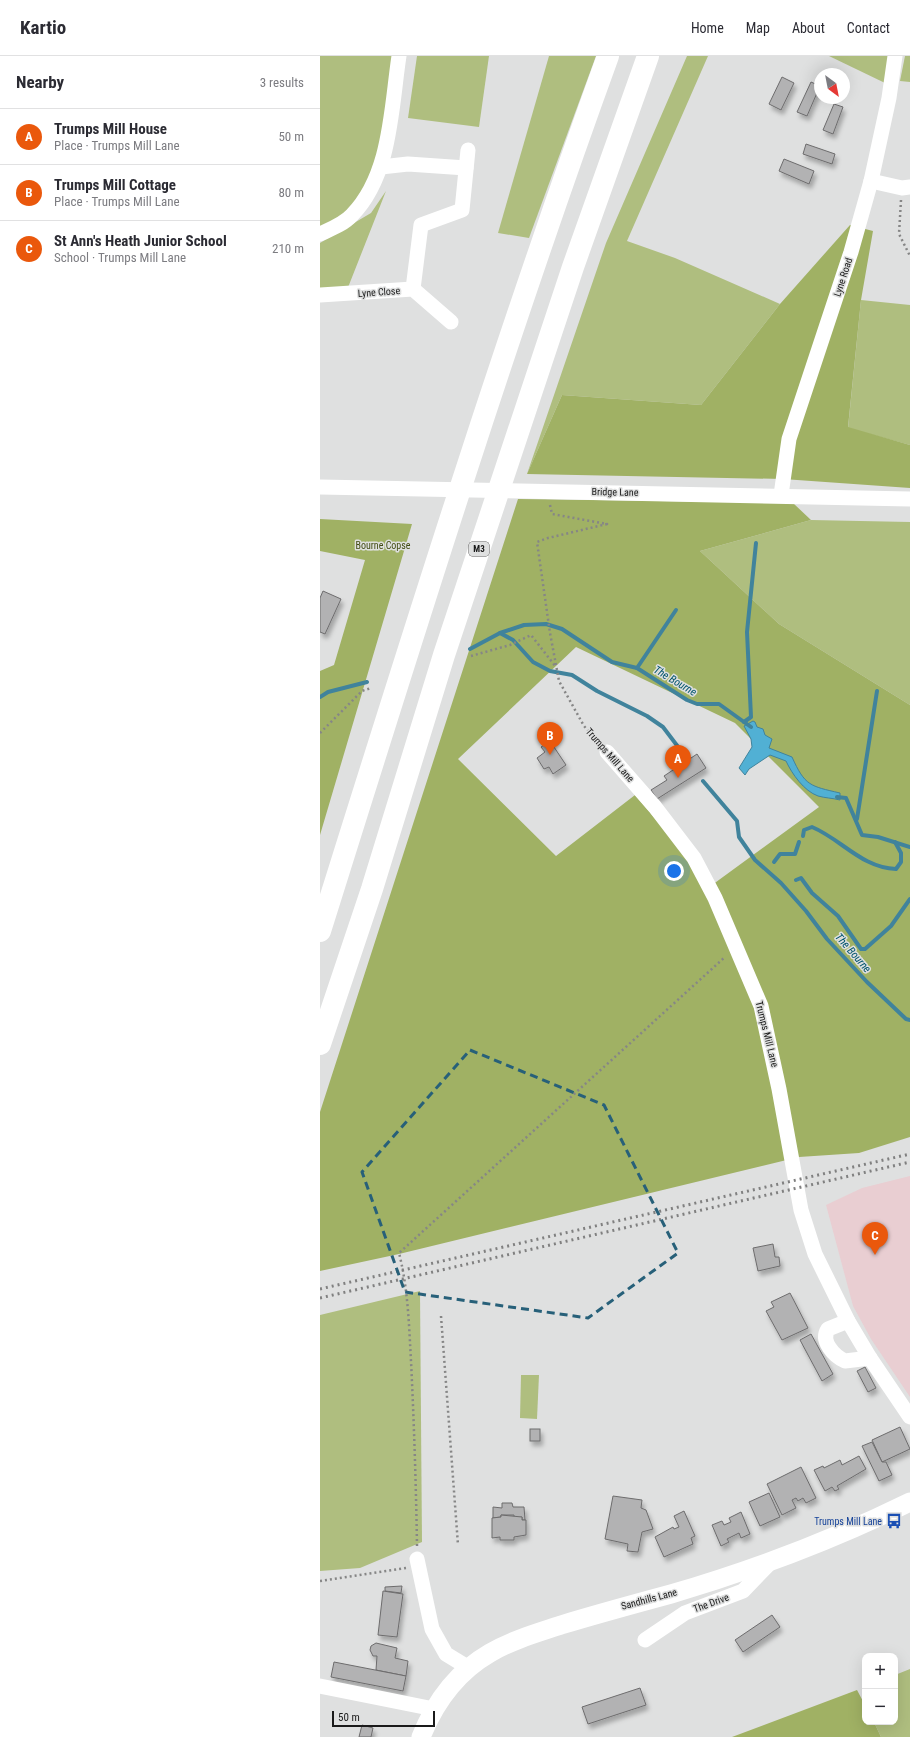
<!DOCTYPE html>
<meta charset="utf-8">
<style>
:root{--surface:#fff;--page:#f2f2f3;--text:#2b2b33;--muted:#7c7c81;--line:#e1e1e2;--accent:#ea580c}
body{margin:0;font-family:"Roboto Condensed",sans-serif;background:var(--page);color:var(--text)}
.controls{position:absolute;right:12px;bottom:12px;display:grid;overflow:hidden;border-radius:8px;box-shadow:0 4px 16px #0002}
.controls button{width:36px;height:36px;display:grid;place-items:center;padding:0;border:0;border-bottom:1px solid var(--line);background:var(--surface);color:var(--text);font:20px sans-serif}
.compass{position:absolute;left:494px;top:12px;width:36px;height:36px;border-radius:50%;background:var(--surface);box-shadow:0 4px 16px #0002;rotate:148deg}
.scale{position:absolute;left:12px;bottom:10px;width:103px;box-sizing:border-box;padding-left:4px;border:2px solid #1a1a1a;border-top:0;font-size:11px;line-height:14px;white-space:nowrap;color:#1a1a1a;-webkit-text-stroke:3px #dfe0e0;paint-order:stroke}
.you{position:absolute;left:354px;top:815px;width:14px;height:14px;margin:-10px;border:3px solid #fff;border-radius:50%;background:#1a73e8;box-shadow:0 0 0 6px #1a73e833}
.badge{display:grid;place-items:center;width:26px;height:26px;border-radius:50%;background:var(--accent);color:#fff;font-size:13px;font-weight:700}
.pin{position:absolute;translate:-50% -33px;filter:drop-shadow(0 1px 2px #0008)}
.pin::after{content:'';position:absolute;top:21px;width:14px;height:12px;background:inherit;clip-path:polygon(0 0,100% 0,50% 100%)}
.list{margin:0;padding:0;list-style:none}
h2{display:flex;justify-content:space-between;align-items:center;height:52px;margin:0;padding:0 16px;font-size:17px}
h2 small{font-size:13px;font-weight:400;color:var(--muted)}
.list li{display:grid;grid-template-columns:26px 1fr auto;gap:12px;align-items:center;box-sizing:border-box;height:56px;padding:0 16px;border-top:1px solid var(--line)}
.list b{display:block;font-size:15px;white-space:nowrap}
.list p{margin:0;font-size:13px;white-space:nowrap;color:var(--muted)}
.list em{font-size:13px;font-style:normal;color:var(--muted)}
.map{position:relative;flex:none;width:590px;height:1681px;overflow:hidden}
header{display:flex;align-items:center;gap:24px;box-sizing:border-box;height:56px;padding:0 20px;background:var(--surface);border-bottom:1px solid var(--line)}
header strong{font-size:19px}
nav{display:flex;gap:22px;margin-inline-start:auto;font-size:14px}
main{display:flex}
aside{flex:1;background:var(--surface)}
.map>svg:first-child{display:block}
</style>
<header>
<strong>Kartio</strong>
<nav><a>Home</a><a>Map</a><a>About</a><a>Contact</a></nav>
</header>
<main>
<aside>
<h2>Nearby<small>3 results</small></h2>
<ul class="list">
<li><span class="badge">A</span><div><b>Trumps Mill House</b><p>Place · Trumps Mill Lane</p></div><em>50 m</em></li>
<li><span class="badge">B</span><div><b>Trumps Mill Cottage</b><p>Place · Trumps Mill Lane</p></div><em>80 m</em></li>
<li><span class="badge">C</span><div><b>St Ann's Heath Junior School</b><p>School · Trumps Mill Lane</p></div><em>210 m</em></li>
</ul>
</aside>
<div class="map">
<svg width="590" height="1681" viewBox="0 0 590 1681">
<defs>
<filter id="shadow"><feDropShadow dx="2.5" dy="4.5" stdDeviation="2" flood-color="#0004"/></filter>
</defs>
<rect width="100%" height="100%" fill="#dfe0e0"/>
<!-- education -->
<polygon fill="#e9ced2" points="590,1120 590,1341 551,1283 533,1250 506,1149 542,1132"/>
<!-- green -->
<g fill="#afbe7f">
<polygon points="0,0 79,0 61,111 43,144 0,178"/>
<polygon points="97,0 169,0 159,71 88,62"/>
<polygon points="229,0 276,0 209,182 178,177"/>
<polygon points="367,0 388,0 307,185 355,202 460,248 381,349 242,339 207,418 286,187"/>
<polygon points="509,0 569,0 565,27"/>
<polygon points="585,0 590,0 590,26 580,25"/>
<polygon points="66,135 27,234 0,232 0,187 51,157"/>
<polygon points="541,244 590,249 590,389 528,372"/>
<polygon points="491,464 590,466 590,649 459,568 380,495"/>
<polygon points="100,1235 102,1486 40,1512 0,1515 0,1259"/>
<polygon points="201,1319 219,1319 217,1363 200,1362"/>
<polygon points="590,1613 590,1681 561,1681 554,1666 575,1666 575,1619"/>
</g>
<!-- forest -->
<g fill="#a0b164" fill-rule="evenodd">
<polygon points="530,169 553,175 541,244 528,371 590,389 590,432 463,423 207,418 242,339 381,349 460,248"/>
<path d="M198,443L473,447L491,464L380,495L459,568L590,649V1081L539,1097L479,1101L79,1198L0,1215V1056ZM256,591L415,667L499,751L392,829L315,739L236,800L138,703Z"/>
<polygon points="0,463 92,468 0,779 0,615 14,609 45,504 0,495"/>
<polygon points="537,1634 545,1649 545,1666 554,1666 561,1681 412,1681"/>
</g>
<!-- water -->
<path fill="#51b0d4" stroke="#40839c" d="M433,665L435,666L437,671L443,673L445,679L452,683L449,692L472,701C485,730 490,730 520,737V744C512,742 505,742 498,740C484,735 472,718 466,705L450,699L429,713L425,719L419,712L432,691L431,683L424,670Z"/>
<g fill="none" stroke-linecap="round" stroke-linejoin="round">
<!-- stream -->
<g stroke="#40839c" stroke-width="4">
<polyline points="180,577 193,584 213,606 230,615 252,619 277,635 327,660 343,671 365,700"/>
<polyline points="150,593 180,577 204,569 226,568 242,573 292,606 317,612 367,644 377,648 399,648 431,671"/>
<polyline points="317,612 356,554"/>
<polyline points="0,641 8,636 47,626"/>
<polyline points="424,666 431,661 427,576 436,487"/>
<polyline points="383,725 417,765 419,781 435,804 461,827 486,855 507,883 547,926 586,963 590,964"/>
<polyline points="517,741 526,742 542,779 558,781 590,791"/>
<polyline points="537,763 557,635"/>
<path d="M483,780L484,774L492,771C521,783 542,812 576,813L581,806V797L575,786"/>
<polyline points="454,806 460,798 475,798 479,786"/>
<polyline points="476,824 481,822 492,837 518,860 541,893 545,893 571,870 590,843"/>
</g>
</g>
<!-- building -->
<g fill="#b2b2b3" stroke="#6d6c6d" filter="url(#shadow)">
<polygon points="462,21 474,27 461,54 449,48"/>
<polygon points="491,26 500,30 487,60 477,56"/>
<polygon points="514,48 523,51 513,78 503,74"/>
<polygon points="486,88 515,98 512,108 483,98"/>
<polygon points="464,103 494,115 489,128 459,115"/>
<polygon points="3,535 21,543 5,578 0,576 0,542"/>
<polygon points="230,685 246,709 233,718 229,711 224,713 217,702 225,696 221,691"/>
<polygon points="377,698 386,712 337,743 331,734 347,724 344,720"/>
<polygon points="453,1188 455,1201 459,1201 460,1210 438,1215 433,1192"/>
<polygon points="470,1237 488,1272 462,1284 446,1255 454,1251 451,1246"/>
<polygon points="491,1278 513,1318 502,1325 480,1284"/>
<polygon points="545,1311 556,1332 548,1336 537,1315"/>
<polygon points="580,1371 590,1393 562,1406 552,1384"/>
<rect x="210" y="1373" width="10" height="12"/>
<polygon points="552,1386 562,1406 566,1406 572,1419 559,1425 542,1390"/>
<polygon points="539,1400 546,1413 517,1430 519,1433 515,1435 512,1431 505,1435 494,1414 503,1410 504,1412 520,1404 522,1409"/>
<polygon points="481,1411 496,1442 486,1447 483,1442 478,1445 476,1442 472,1444 476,1452 462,1459 447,1428"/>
<polygon points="449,1437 460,1461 440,1470 429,1446"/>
<polygon points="293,1440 322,1444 321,1452 326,1454 333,1473 322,1476 318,1496 307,1495 308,1488 285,1483"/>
<polygon points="182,1447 192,1447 193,1451 204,1451 205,1464 202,1464 202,1461 194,1462 194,1459 181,1459 181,1461 173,1462 173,1451 182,1452"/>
<polygon points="364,1455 375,1480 371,1482 373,1488 344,1501 335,1481 353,1471 354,1473 359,1471 354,1460"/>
<polygon points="421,1456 430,1478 421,1482 419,1477 407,1483 409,1486 401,1490 392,1469 402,1465 404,1469 411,1466 409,1462"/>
<polygon points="181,1459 202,1461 202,1464 206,1464 206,1479 194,1481 194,1484 180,1484 180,1481 172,1482 172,1462 181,1461"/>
<polygon points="82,1530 81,1537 65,1535 65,1531"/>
<polygon points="63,1535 83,1538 77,1581 58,1579"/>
<polygon points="452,1559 460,1571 423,1596 415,1584"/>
<polygon points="56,1587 77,1592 75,1602 88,1605 86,1620 56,1614 57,1600 53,1600 50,1594 51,1590"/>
<polygon points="14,1606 86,1620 83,1635 11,1621"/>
<polygon points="320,1632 326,1649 268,1668 262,1651"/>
<polygon points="42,1669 53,1672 51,1681 39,1681"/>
</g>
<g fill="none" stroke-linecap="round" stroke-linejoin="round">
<!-- path -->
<g stroke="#868686" stroke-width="2.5" stroke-dasharray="2 3" stroke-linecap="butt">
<polyline points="581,144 579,178 590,200"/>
<polyline points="230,449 232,458 287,468 228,482 217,486 230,577 239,625 264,670 279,687"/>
<polyline points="151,600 190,589 211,579 236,611"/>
<polyline points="0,677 42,635 51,632"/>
<polyline points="121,1260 138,1489"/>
<path d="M97,1490C96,1428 94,1367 91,1305C89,1269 88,1232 79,1197L405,901"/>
<polyline points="0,1525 86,1512"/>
</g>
<!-- minor -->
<g stroke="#fff" stroke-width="15">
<polyline points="61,111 88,108 146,112"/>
<polyline points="551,125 582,132 590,131"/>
<path d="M0,178C11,173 24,168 32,159C71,119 71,53 79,0"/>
<polyline points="93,233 101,169 142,154 148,94"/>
<polyline points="0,239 93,233 131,266"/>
<polyline points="0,431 590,443"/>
<polyline points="461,439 469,383 531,196 551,125 569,42 575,0"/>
<polyline points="287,696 335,751 374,802 395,842 441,950 459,1033 481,1154 495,1198 528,1265 550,1302 590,1361"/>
<path d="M528,1265L508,1273C500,1285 514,1300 525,1305L550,1302"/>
<polyline points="97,1503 112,1573 126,1598 149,1612"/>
<polyline points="325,1584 365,1557 423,1535 451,1506"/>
<polyline points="0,1630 114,1653"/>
</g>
<!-- major -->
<path stroke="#fff" stroke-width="19" d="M101,1681C115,1646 137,1616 170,1597C192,1584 217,1577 241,1569C277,1558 314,1548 351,1538C433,1514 513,1484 590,1446"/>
<!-- highway -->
<g stroke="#fff" stroke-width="22">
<path d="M0,875C92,582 183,289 288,0"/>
<polyline points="0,988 52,833 124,599 253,211 328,0"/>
</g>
<!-- rail -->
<g stroke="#808080" stroke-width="3" stroke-dasharray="2 4" stroke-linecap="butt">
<polyline points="0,1233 590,1098"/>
<polyline points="0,1242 590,1106"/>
</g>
</g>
<!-- marked area -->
<path fill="none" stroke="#276079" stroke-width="3" stroke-dasharray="8 5" stroke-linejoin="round" d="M150,994L284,1049L358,1197L268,1262L85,1236L42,1116Z"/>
<!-- icons -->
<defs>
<symbol id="bus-bare" viewBox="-9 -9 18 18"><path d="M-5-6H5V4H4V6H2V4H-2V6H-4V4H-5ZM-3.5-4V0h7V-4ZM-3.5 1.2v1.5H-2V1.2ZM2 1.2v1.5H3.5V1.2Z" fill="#1a4fb4" stroke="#dfe0e0" stroke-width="2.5" paint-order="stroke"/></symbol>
</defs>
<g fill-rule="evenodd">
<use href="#bus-bare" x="563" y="1454" width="22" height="22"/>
</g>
<g text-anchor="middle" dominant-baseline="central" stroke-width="3" stroke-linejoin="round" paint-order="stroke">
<!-- shield labels -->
<rect fill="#dfe0e0" stroke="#555" stroke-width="1" x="149" y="486" width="20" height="14" rx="3"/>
<g font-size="9" font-weight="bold" fill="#1a1a1a">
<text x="159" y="493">M3</text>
</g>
<!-- street labels -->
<g font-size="10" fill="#1a1a1a" stroke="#dfe0e0">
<text transform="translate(523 221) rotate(-72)">Lyne Road</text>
<text transform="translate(59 236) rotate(-4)">Lyne Close</text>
<text transform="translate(295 436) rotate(1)">Bridge Lane</text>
<text transform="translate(290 699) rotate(49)">Trumps Mill Lane</text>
<text transform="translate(447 978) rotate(76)">Trumps Mill Lane</text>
<text transform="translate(329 1543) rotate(-15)">Sandhills Lane</text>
<text transform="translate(391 1547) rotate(-20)">The Drive</text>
</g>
<!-- park labels -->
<g font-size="10" fill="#424c13" stroke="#dfe0e0">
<text x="63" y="489">Bourne Copse</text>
</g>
<!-- transit labels -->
<g font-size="10" fill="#164399" stroke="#dfe0e0" text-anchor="end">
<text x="562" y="1465">Trumps Mill Lane</text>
</g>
<!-- water labels -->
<g font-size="11" font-style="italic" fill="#00546d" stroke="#dfe0e0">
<text transform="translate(355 625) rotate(31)">The Bourne</text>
<text transform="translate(533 897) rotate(49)">The Bourne</text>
</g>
</g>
</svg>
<div class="controls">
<button>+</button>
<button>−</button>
</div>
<svg class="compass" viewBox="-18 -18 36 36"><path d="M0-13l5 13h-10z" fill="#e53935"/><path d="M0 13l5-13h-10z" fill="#7c7c81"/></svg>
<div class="scale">50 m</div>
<div class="you"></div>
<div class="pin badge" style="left:358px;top:722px">A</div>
<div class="pin badge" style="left:230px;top:699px">B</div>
<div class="pin badge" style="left:555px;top:1199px">C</div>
</div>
</main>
